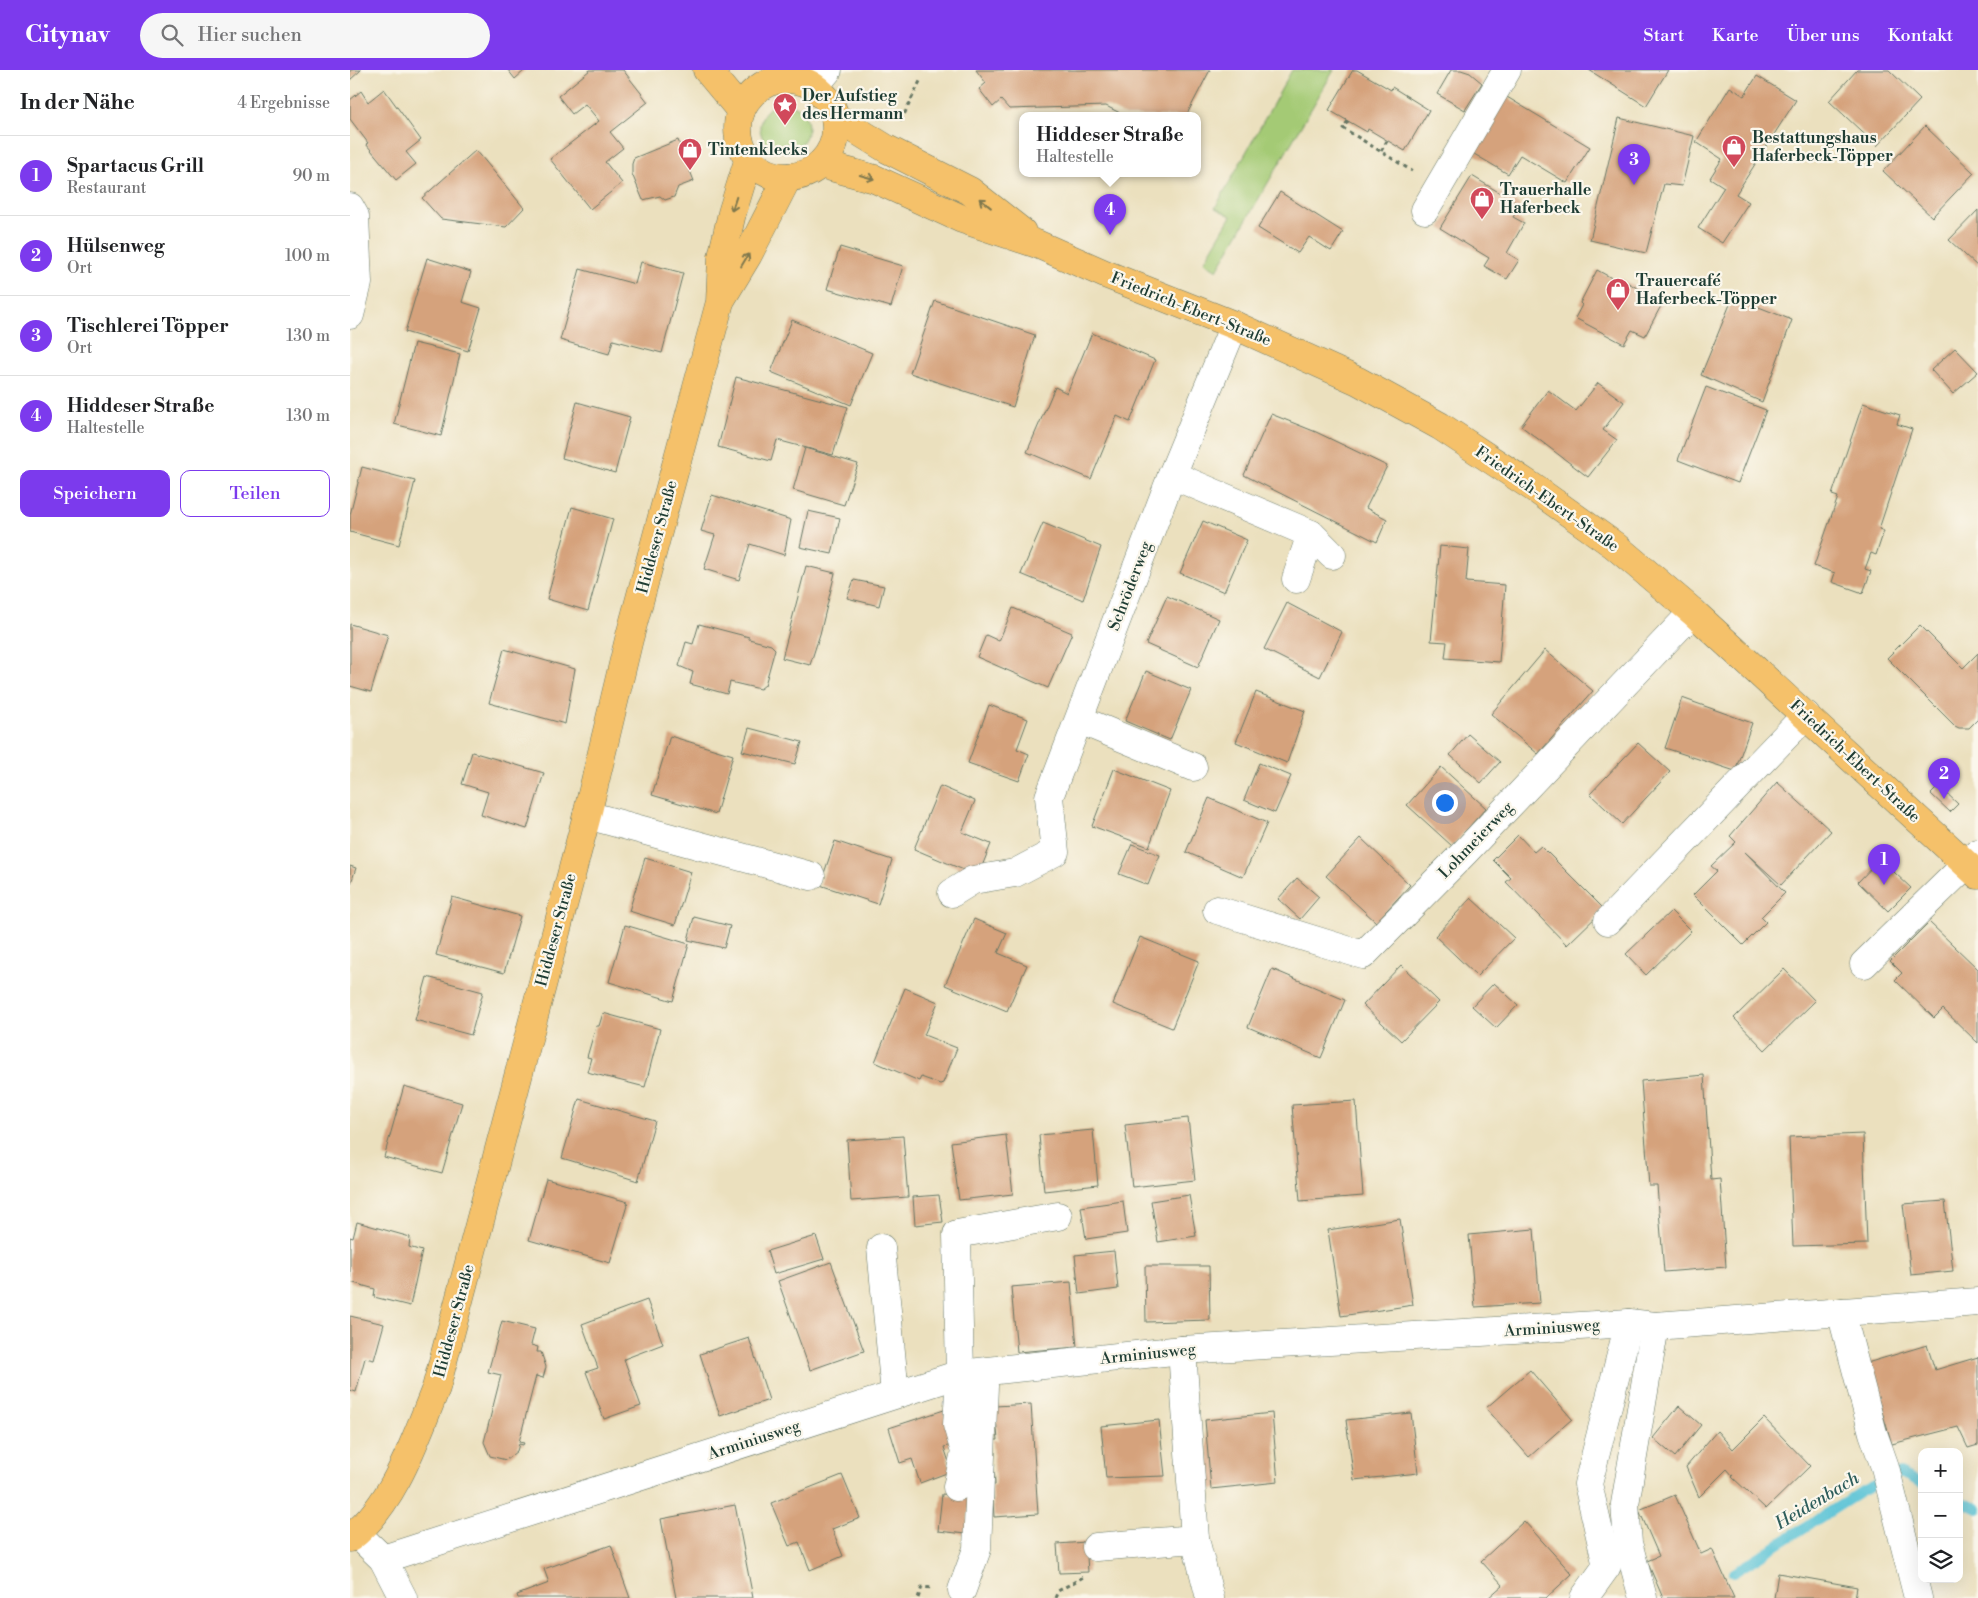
<!DOCTYPE html>
<html lang="de">
<meta charset="utf-8">
<style>
:root{--surface:#fff;--page:#f6f6f6;--text:#202124;--muted:#757577;--line:#e0e0e0;--accent:#7c3aed}
body{margin:0;font-family:"Libre Bodoni",serif;background:var(--page);color:var(--text)}
.controls{position:absolute;right:15px;bottom:15px;display:grid;overflow:hidden;border-radius:10px;box-shadow:0 5px 20px #0002}
.controls button{width:45px;height:45px;display:grid;place-items:center;padding:0;border:0;border-bottom:1px solid var(--line);background:var(--surface);color:var(--text);font:25px sans-serif}
.you{position:absolute;left:1094px;top:732px;width:18px;height:18px;margin:-12px;border:4px solid #fff;border-radius:50%;background:#1a73e8;box-shadow:0 0 0 8px #1a73e833}
.badge{display:grid;place-items:center;width:32px;height:32px;border-radius:50%;background:var(--accent);color:#fff;font-size:16px;font-weight:700}
.pin{position:absolute;translate:-50% -41px;filter:drop-shadow(0 1px 2px #0008)}
.pin::after{content:'';position:absolute;top:26px;width:18px;height:15px;background:inherit;clip-path:polygon(0 0,100% 0,50% 100%)}
.popup{position:absolute;left:669px;top:42px;width:182px;height:65px;box-sizing:border-box;display:grid;place-content:center;border-radius:10px;background:var(--surface);filter:drop-shadow(0 1px 4px #0005);font-size:16px;white-space:nowrap;color:var(--muted)}
.popup b{font-size:19px;color:var(--text)}
.popup::after{content:'';position:absolute;left:50%;top:100%;margin-left:-10px;border:10px solid transparent;border-top-color:var(--surface)}
.list{margin:0;padding:0;list-style:none}
h2{display:flex;justify-content:space-between;align-items:center;height:65px;margin:0;padding:0 20px;font-size:21px}
h2 small{font-size:16px;font-weight:400;color:var(--muted)}
.list li{display:grid;grid-template-columns:32px 1fr auto;gap:15px;align-items:center;box-sizing:border-box;height:80px;padding:0 20px;border-top:1px solid var(--line)}
.list b{display:block;font-size:19px;white-space:nowrap}
.list p{margin:0;font-size:16px;white-space:nowrap;color:var(--muted)}
.list em{font-size:16px;font-style:normal;color:var(--muted)}
.actions{display:flex;gap:10px;padding:15px 20px}
.actions a{flex:1;padding:11px 0;border:1px solid var(--accent);border-radius:10px;text-align:center;font-size:18px;color:var(--accent)}
.actions .main{background:var(--accent);color:#fff}
.icon{flex:none;width:28px;height:28px;fill:none;stroke:currentColor;stroke-width:2;stroke-linecap:round;stroke-linejoin:round}
.map{position:relative;flex:none;width:1628px;height:1528px;overflow:hidden}
header{display:flex;align-items:center;gap:30px;box-sizing:border-box;height:70px;padding:0 25px;background:var(--accent);color:#fff}
header strong{font-size:24px}
nav{display:flex;gap:28px;margin-inline-start:auto;font-size:18px}
.search{width:350px;height:45px;background:var(--page);display:flex;align-items:center;gap:12px;box-sizing:border-box;padding:0 18px;border-radius:28px;color:var(--muted);font-size:19px}
main{display:flex}
aside{flex:1;background:var(--surface)}
.map>svg:first-child{display:block}
</style>
<header>
<strong>Citynav</strong>
<div class="search"><svg class="icon" aria-label="search" viewBox="0 0 24 24"><circle cx="10" cy="10" r="6"/><path d="M15 15l6 6"/></svg>Hier suchen</div>
<nav><a>Start</a><a>Karte</a><a>Über uns</a><a>Kontakt</a></nav>
</header>
<main>
<aside>
<h2>In der Nähe<small>4 Ergebnisse</small></h2>
<ul class="list">
<li><span class="badge">1</span><div><b>Spartacus Grill</b><p>Restaurant</p></div><em>90 m</em></li>
<li><span class="badge">2</span><div><b>Hülsenweg</b><p>Ort</p></div><em>100 m</em></li>
<li><span class="badge">3</span><div><b>Tischlerei Töpper</b><p>Ort</p></div><em>130 m</em></li>
<li><span class="badge">4</span><div><b>Hiddeser Straße</b><p>Haltestelle</p></div><em>130 m</em></li>
</ul>
<div class="actions"><a class="main">Speichern</a><a>Teilen</a></div>
</aside>
<div class="map">
<svg width="1628" height="1528" viewBox="0 0 1628 1528">
<rect width="100%" height="100%" fill="#fbf7ec"/>
<filter id="ink" filterUnits="userSpaceOnUse"><feTurbulence type="fractalNoise" baseFrequency=".02" numOctaves="2"/><feDisplacementMap in="SourceGraphic" scale="10" xChannelSelector="R" yChannelSelector="G"/><feConvolveMatrix kernelMatrix="1 2 1 2 8 2 1 2 1" color-interpolation-filters="sRGB"/></filter>
<filter id="wash" filterUnits="userSpaceOnUse"><feTurbulence type="fractalNoise" baseFrequency=".0096" numOctaves="4" result="noise"/><feDisplacementMap in="SourceGraphic" scale="20" xChannelSelector="R" yChannelSelector="G"/><feGaussianBlur stdDeviation="1.12" result="paint"/><feColorMatrix in="noise" values="0 0 0 0 0 0 0 0 0 0 0 0 0 0 0 0 0 1.4 0 .05"/><feComposite in="paint" operator="in"/></filter>
<g filter="url(#wash)">
<rect width="100%" height="100%" fill="#ebe0be"/>
<!-- green -->
<g fill="#a4ca74" stroke="#628454">
<polygon points="942,0 984,0 867,200 854,192 881,146 865,138"/>
<circle cx="434" cy="57" r="24"/>
</g>
<g fill="none" stroke-linecap="round" stroke-linejoin="round">
<!-- stream -->
<g stroke="#5ac3d6" stroke-width="10">
<polyline points="1609,1430 1628,1439"/>
<polyline points="1383,1503 1511,1422 1550,1403 1572,1413"/>
</g>
</g>
<g id="blocks">
<!-- building -->
<g fill="#d5a27b">
<polygon points="0,0 11,0 0,10"/>
<polygon points="158,0 175,0 165,9"/>
<polygon points="240,0 273,0 298,32 260,62 273,78 255,92 272,113 240,139 200,89 249,51 235,34 222,44 208,26"/>
<polygon points="626,0 860,0 836,46 776,46 756,36 659,39 651,30 643,37 629,19 636,13"/>
<polygon points="1003,0 1007,0 1041,20 1042,17 1079,40 1055,81 1018,59 1017,62 979,40"/>
<polygon points="1101,0 1111,0 1120,3 1132,13 1115,40 1087,24"/>
<polygon points="1239,0 1318,0 1296,36"/>
<polygon points="1507,0 1539,0 1570,30 1527,76 1479,31"/>
<polygon points="1407,6 1446,30 1386,124 1399,132 1372,173 1348,158 1374,117 1360,108 1372,89 1346,72 1380,17 1394,26"/>
<polygon points="34,19 71,70 56,82 66,94 46,110 16,74 18,73 0,49 0,30 11,21 18,32"/>
<polygon points="1147,21 1240,77 1217,113 1170,85 1158,104 1119,81"/>
<polygon points="1269,48 1344,66 1332,116 1314,114 1296,183 1240,170"/>
<polygon points="1575,56 1624,103 1582,147 1533,101"/>
<polygon points="328,70 344,111 328,117 324,127 315,130 310,126 293,130 282,104 282,94 284,88"/>
<polygon points="126,80 174,138 156,157 91,149 72,128"/>
<polygon points="1122,106 1170,135 1163,147 1174,153 1157,183 1169,190 1157,209 1134,196 1139,188 1090,158"/>
<polygon points="930,122 993,162 981,181 959,167 948,183 908,158"/>
<polygon points="1628,140 1628,197 1599,170"/>
<polygon points="490,177 553,196 541,237 477,219"/>
<polygon points="77,188 121,202 112,232 131,238 118,281 55,262"/>
<polygon points="291,192 333,203 312,283 263,270 259,284 210,270 230,199 285,214"/>
<polygon points="1247,200 1269,212 1271,209 1296,223 1295,225 1312,234 1295,266 1282,260 1274,274 1225,248 1232,235 1230,233"/>
<polygon points="1383,227 1442,250 1412,332 1351,305"/>
<polygon points="585,231 685,265 663,337 560,303"/>
<polygon points="442,250 522,283 501,335 421,302"/>
<polygon points="742,263 805,290 780,352 767,346 741,409 677,382 705,317 717,323"/>
<polygon points="64,273 110,284 91,366 44,354"/>
<polygon points="1605,278 1628,302 1603,324 1581,300"/>
<polygon points="386,307 498,337 483,385 427,370 421,391 368,377"/>
<polygon points="1248,313 1274,332 1253,360 1267,370 1238,407 1171,356 1198,320 1226,341"/>
<polygon points="1356,317 1416,340 1388,413 1328,390"/>
<polygon points="227,332 280,347 265,403 212,388"/>
<polygon points="1513,333 1550,345 1547,354 1562,359 1529,459 1534,461 1526,485 1521,483 1515,499 1521,501 1513,523 1482,512 1485,503 1464,496 1488,427 1482,425"/>
<polygon points="921,344 966,362 1037,396 1016,438 1037,449 1027,472 894,405"/>
<polygon points="455,378 508,394 494,435 443,420"/>
<polygon points="12,397 65,411 49,475 0,462 0,445"/>
<polygon points="362,425 441,450 434,485 400,474 389,510 354,499 365,465 351,461"/>
<polygon points="222,437 263,449 238,541 197,529"/>
<polygon points="458,441 490,448 482,484 450,477"/>
<polygon points="853,451 897,470 874,522 830,503"/>
<polygon points="693,453 751,477 733,530 671,504"/>
<polygon points="1090,476 1119,479 1116,512 1155,515 1149,592 1095,588 1097,572 1081,571"/>
<polygon points="456,496 485,503 470,564 460,595 432,588"/>
<polygon points="504,510 534,516 529,536 497,528"/>
<polygon points="817,526 869,549 848,597 796,574"/>
<polygon points="937,533 992,562 970,607 914,579"/>
<polygon points="663,538 722,563 698,618 627,587 636,565 649,571"/>
<polygon points="0,554 38,565 21,622 0,616"/>
<polygon points="349,554 399,567 399,569 421,575 425,579 415,615 410,619 380,612 377,624 340,614 343,602 329,596 336,572 343,574"/>
<polygon points="1570,555 1613,598 1628,583 1628,649 1619,658 1609,658 1605,656 1537,588"/>
<polygon points="154,579 225,599 215,654 139,633"/>
<polygon points="1195,580 1243,621 1188,684 1141,644"/>
<polygon points="796,601 841,620 820,670 775,651"/>
<polygon points="906,622 955,641 937,693 886,672"/>
<polygon points="1332,628 1402,653 1385,701 1315,678"/>
<polygon points="639,635 678,649 667,679 679,684 669,711 618,693"/>
<polygon points="399,658 452,672 445,694 392,681"/>
<polygon points="1118,664 1150,692 1131,713 1100,685"/>
<polygon points="320,666 383,685 366,744 302,725"/>
<polygon points="1288,673 1320,702 1272,754 1240,724"/>
<polygon points="122,682 194,703 177,759 131,745 138,722 112,714"/>
<polygon points="909,693 941,706 925,743 894,730"/>
<polygon points="1091,697 1136,738 1102,776 1057,735"/>
<polygon points="764,699 820,721 799,777 742,756"/>
<polygon points="1427,712 1481,761 1431,815 1395,782 1435,823 1411,847 1416,852 1393,875 1343,825 1367,801 1361,796 1386,772 1380,766"/>
<polygon points="590,716 625,731 612,762 641,774 628,806 564,779"/>
<polygon points="1589,716 1608,734 1600,742 1581,724"/>
<polygon points="859,728 917,753 893,807 836,782"/>
<polygon points="1168,765 1184,782 1191,776 1254,839 1217,875 1156,812 1161,808 1143,790"/>
<polygon points="1011,768 1060,815 1026,852 976,806"/>
<polygon points="485,771 542,790 528,834 470,815"/>
<polygon points="782,774 810,785 798,815 769,804"/>
<polygon points="295,788 341,802 325,855 279,841"/>
<polygon points="1530,789 1561,818 1538,841 1508,812"/>
<polygon points="0,796 6,798 0,816"/>
<polygon points="947,808 969,827 950,849 928,829"/>
<polygon points="102,827 170,846 154,903 86,885"/>
<polygon points="1121,828 1164,868 1127,906 1085,866"/>
<polygon points="1321,841 1341,861 1296,905 1276,884"/>
<polygon points="344,847 380,856 374,878 338,870"/>
<polygon points="624,849 657,863 648,883 677,895 657,941 595,915"/>
<polygon points="1579,852 1628,899 1628,973 1593,939 1584,948 1545,910 1552,903 1540,891"/>
<polygon points="275,855 339,874 323,931 259,912"/>
<polygon points="790,867 849,891 822,958 763,934"/>
<polygon points="1051,895 1089,932 1051,971 1013,935"/>
<polygon points="922,899 995,930 971,988 898,957"/>
<polygon points="1434,899 1465,931 1415,980 1384,948"/>
<polygon points="77,907 133,922 121,965 65,950"/>
<polygon points="1144,913 1168,935 1146,958 1122,936"/>
<polygon points="555,918 588,932 574,965 607,978 593,1013 590,1014 571,1007 569,1011 525,992"/>
<polygon points="253,943 310,959 295,1017 237,1002 241,988 237,987 246,956 249,956"/>
<polygon points="1354,1005 1361,1110 1370,1109 1376,1197 1314,1202 1307,1116 1299,1116 1291,1011"/>
<polygon points="54,1016 112,1033 92,1103 34,1087"/>
<polygon points="229,1029 305,1051 288,1111 212,1088"/>
<polygon points="1006,1031 1013,1126 950,1131 942,1035"/>
<polygon points="838,1048 845,1110 782,1117 775,1055"/>
<polygon points="743,1060 748,1115 694,1121 689,1065"/>
<polygon points="1513,1064 1517,1174 1443,1176 1439,1067"/>
<polygon points="656,1065 663,1124 609,1130 601,1072"/>
<polygon points="553,1066 558,1127 501,1131 497,1070"/>
<polygon points="196,1109 278,1132 260,1193 179,1170"/>
<polygon points="589,1125 593,1152 565,1155 563,1127"/>
<polygon points="839,1125 846,1166 808,1172 801,1131"/>
<polygon points="773,1131 777,1163 736,1169 731,1137"/>
<polygon points="1595,1131 1603,1201 1561,1205 1553,1134"/>
<polygon points="1050,1149 1063,1235 991,1246 978,1160"/>
<polygon points="7,1152 60,1167 59,1177 72,1181 60,1236 24,1227 25,1219 0,1212 0,1167 3,1168"/>
<polygon points="1184,1159 1190,1233 1125,1237 1119,1165"/>
<polygon points="466,1166 474,1189 424,1204 417,1181"/>
<polygon points="764,1181 768,1219 729,1224 725,1185"/>
<polygon points="481,1192 514,1281 460,1300 428,1211"/>
<polygon points="795,1196 859,1196 860,1250 796,1252"/>
<polygon points="721,1212 727,1277 667,1282 661,1217"/>
<polygon points="297,1230 313,1274 274,1289 291,1336 254,1349 236,1302 248,1298 232,1254"/>
<polygon points="0,1246 34,1254 24,1290 15,1288 6,1322 0,1320"/>
<polygon points="152,1251 185,1259 181,1275 188,1277 187,1282 191,1282 196,1297 193,1308 186,1306 169,1372 174,1373 173,1375 169,1374 167,1381 156,1390 140,1386 134,1372 151,1305 138,1302"/>
<polygon points="399,1268 419,1330 370,1346 350,1284"/>
<polygon points="1577,1275 1585,1300 1628,1287 1628,1375 1618,1378 1608,1357 1542,1374 1517,1293"/>
<polygon points="1180,1300 1222,1349 1179,1387 1136,1338"/>
<polygon points="681,1334 688,1444 644,1447 642,1415 645,1415 643,1370 648,1370 645,1336"/>
<polygon points="1329,1336 1351,1355 1325,1387 1303,1368"/>
<polygon points="594,1340 605,1374 594,1377 602,1401 570,1413 562,1389 550,1393 539,1358"/>
<polygon points="922,1343 928,1412 861,1419 855,1350"/>
<polygon points="1061,1343 1068,1403 1004,1410 996,1350"/>
<polygon points="1414,1348 1460,1396 1416,1439 1382,1407 1383,1406 1377,1399 1349,1427 1336,1397 1367,1361 1383,1379"/>
<polygon points="809,1350 815,1406 756,1408 751,1356"/>
<polygon points="492,1405 510,1448 482,1459 493,1486 460,1500 449,1472 439,1476 421,1433"/>
<polygon points="592,1424 621,1427 616,1464 588,1461"/>
<polygon points="1325,1425 1351,1484 1362,1479 1384,1528 1313,1528 1297,1491 1309,1486 1289,1440"/>
<polygon points="385,1435 403,1528 326,1528 311,1449"/>
<polygon points="1174,1451 1222,1504 1196,1528 1138,1528 1153,1515 1131,1491"/>
<polygon points="736,1472 738,1502 709,1503 707,1474"/>
<polygon points="261,1475 280,1528 168,1528 167,1525 199,1513 194,1499"/>
<polygon points="1428,1503 1507,1517 1505,1528 1424,1528"/>
</g>
</g>
</g>
<g filter="url(#ink)">
<use href="#blocks" fill-opacity="0" stroke="#667664" stroke-width="1"/>
<g fill="none" stroke-linecap="round" stroke-linejoin="round">
<defs>
<g id="minor">
<polyline points="464,17 478,0"/>
<polyline points="0,137 5,146 8,213 0,245"/>
<polyline points="1075,140 1157,0"/>
<polyline points="822,405 961,464 982,485"/>
<polyline points="946,509 961,464"/>
<polyline points="730,650 843,697"/>
<polyline points="237,745 461,806"/>
<polyline points="602,823 623,810 665,803 705,782 699,727 822,405 884,255"/>
<polyline points="867,840 1013,885 1115,782 1343,542"/>
<polyline points="1258,851 1456,645"/>
<polyline points="1514,894 1628,783"/>
<polyline points="531,1178 545,1324"/>
<polyline points="1491,1242 1523,1363 1535,1397 1568,1528"/>
<polyline points="832,1280 845,1469 860,1528"/>
<polyline points="607,1417 615,1382 607,1355 610,1304 607,1164 708,1146"/>
<polyline points="6,1463 33,1489 53,1528"/>
<polyline points="746,1477 845,1469"/>
<polyline points="33,1489 610,1304 832,1280 1279,1253 1305,1256 1628,1232"/>
<polyline points="612,1520 627,1479 634,1316 632,1302"/>
<polyline points="1234,1528 1257,1496 1238,1414 1279,1253"/>
<polyline points="1293,1528 1278,1473 1275,1434 1305,1256"/>
</g>
<g id="major">
<polyline points="357,0 391,41"/>
<circle cx="437" cy="58" r="49"/>
<polyline points="485,47 537,79 620,121 672,162"/>
<polyline points="470,94 525,109 612,149 687,174 755,204 884,255 1008,311 1090,356 1184,418 1264,475 1343,542 1628,805"/>
<polyline points="372,228 398,185 438,107"/>
<path d="M0,1468C44,1435 66,1367 86,1318L237,745L279,569L370,232L372,187L382,143L399,88"/>
</g>
</defs>
<!-- minor casing -->
<use href="#minor" stroke="#667664" stroke-width="29"/>
<!-- major casing -->
<use href="#major" stroke="#667664" stroke-width="29"/>
<!-- path -->
<g stroke="#667664" stroke-width="3" stroke-dasharray="4 4" stroke-linecap="butt">
<polyline points="551,51 571,9"/>
<polyline points="998,51 993,58 1062,101"/>
<polyline points="1031,81 1037,71"/>
<polyline points="568,1528 572,1517 582,1518"/>
<polyline points="705,1528 708,1521 735,1506"/>
</g>
<!-- minor -->
<use href="#minor" stroke="#fff" stroke-width="28"/>
<!-- major -->
<use href="#major" stroke="#f5c16b" stroke-width="28"/>
</g>
<!-- one-way arrows -->
<defs><path id="oneway-shaft" d="M-6 0H5M1.5-3L5.5 0L1.5 3" fill="none" stroke-width="1.6" stroke-linecap="round" stroke-linejoin="round" transform="scale(1.25)"/></defs>
<g stroke="#7f784d">
<use href="#oneway-shaft" transform="translate(517 107) rotate(16)"/>
<use href="#oneway-shaft" transform="translate(635 133) rotate(-142)"/>
<use href="#oneway-shaft" transform="translate(384 134) rotate(108)"/>
<use href="#oneway-shaft" transform="translate(395 190) rotate(-59)"/>
</g>
</g>
<!-- icons -->
<defs>
<symbol id="sight-pin" viewBox="-11 -11 22 30"><path d="M0 17L-7.5 6A9.5 9.5 0 1 1 7.5 6Z" fill="#d1495b" stroke="#fbf7ec"/><path d="M0-6L1.8-2.2L6-1.7L2.9 1.2L3.7 5.4L0 3.3L-3.7 5.4L-2.9 1.2L-6-1.7L-1.8-2.2Z" fill="#fff"/></symbol>
<symbol id="shop-pin" viewBox="-11 -11 22 30"><path d="M0 17L-7.5 6A9.5 9.5 0 1 1 7.5 6Z" fill="#d1495b" stroke="#fbf7ec"/><path d="M-5-2.5h2.3a2.7 3.5 0 0 1 5.4 0H5L5.5 6h-11ZM-1.5-2.5h3a1.5 2.3 0 0 0-3 0Z" fill="#fff"/></symbol>
</defs>
<g fill-rule="evenodd">
<use href="#sight-pin" x="421" y="21" width="28" height="38"/>
<use href="#shop-pin" x="1370" y="63" width="28" height="38"/>
<use href="#shop-pin" x="326" y="66" width="28" height="38"/>
<use href="#shop-pin" x="1118" y="115" width="28" height="38"/>
<use href="#shop-pin" x="1254" y="206" width="28" height="38"/>
</g>
<g text-anchor="middle" dominant-baseline="central" stroke-width="4.5" stroke-linejoin="round" paint-order="stroke">
<!-- poi labels -->
<g font-size="16" font-weight="bold" fill="#1f3d34" stroke="#fbf7ec" text-anchor="start">
<text x="452" y="26">Der Aufstieg<tspan x="452" dy="18">des Hermann</tspan></text>
<text x="1402" y="68">Bestattungshaus<tspan x="1402" dy="18">Haferbeck-Töpper</tspan></text>
<text x="358" y="80">Tintenklecks</text>
<text x="1150" y="120">Trauerhalle<tspan x="1150" dy="18">Haferbeck</tspan></text>
<text x="1286" y="211">Trauercafé<tspan x="1286" dy="18">Haferbeck-Töpper</tspan></text>
</g>
<!-- street labels -->
<g font-size="16" fill="#1f3d34" stroke="#fbf7ec">
<text transform="translate(841 239) rotate(22)">Friedrich-Ebert-Straße</text>
<text transform="translate(1197 429) rotate(35)">Friedrich-Ebert-Straße</text>
<text transform="translate(307 467) rotate(-75)">Hiddeser Straße</text>
<text transform="translate(780 516) rotate(-69)">Schröderweg</text>
<text transform="translate(1505 691) rotate(43)">Friedrich-Ebert-Straße</text>
<text transform="translate(1126 770) rotate(-46)">Lohmeierweg</text>
<text transform="translate(206 860) rotate(-75)">Hiddeser Straße</text>
<text transform="translate(104 1251) rotate(-75)">Hiddeser Straße</text>
<text transform="translate(1202 1258) rotate(-4)">Arminiusweg</text>
<text transform="translate(798 1284) rotate(-6)">Arminiusweg</text>
<text transform="translate(404 1370) rotate(-18)">Arminiusweg</text>
</g>
<!-- water labels -->
<g font-size="18" font-style="italic" fill="#2e5e5c" stroke="#fbf7ec">
<text transform="translate(1467 1431) rotate(-31)">Heidenbach</text>
</g>
</g>
</svg>
<div class="controls">
<button>+</button>
<button>−</button>
<button><svg class="icon" aria-label="layers" viewBox="0 0 24 24"><path d="M12 4l9 5-9 5-9-5zM3 14l9 5 9-5"/></svg></button>
</div>
<div class="you"></div>
<div class="pin badge" style="left:1534px;top:815px">1</div>
<div class="pin badge" style="left:1594px;top:729px">2</div>
<div class="pin badge" style="left:1284px;top:115px">3</div>
<div class="pin badge" style="left:760px;top:165px">4</div>
<div class="popup"><b>Hiddeser Straße</b>Haltestelle</div>
</div>
</main>
